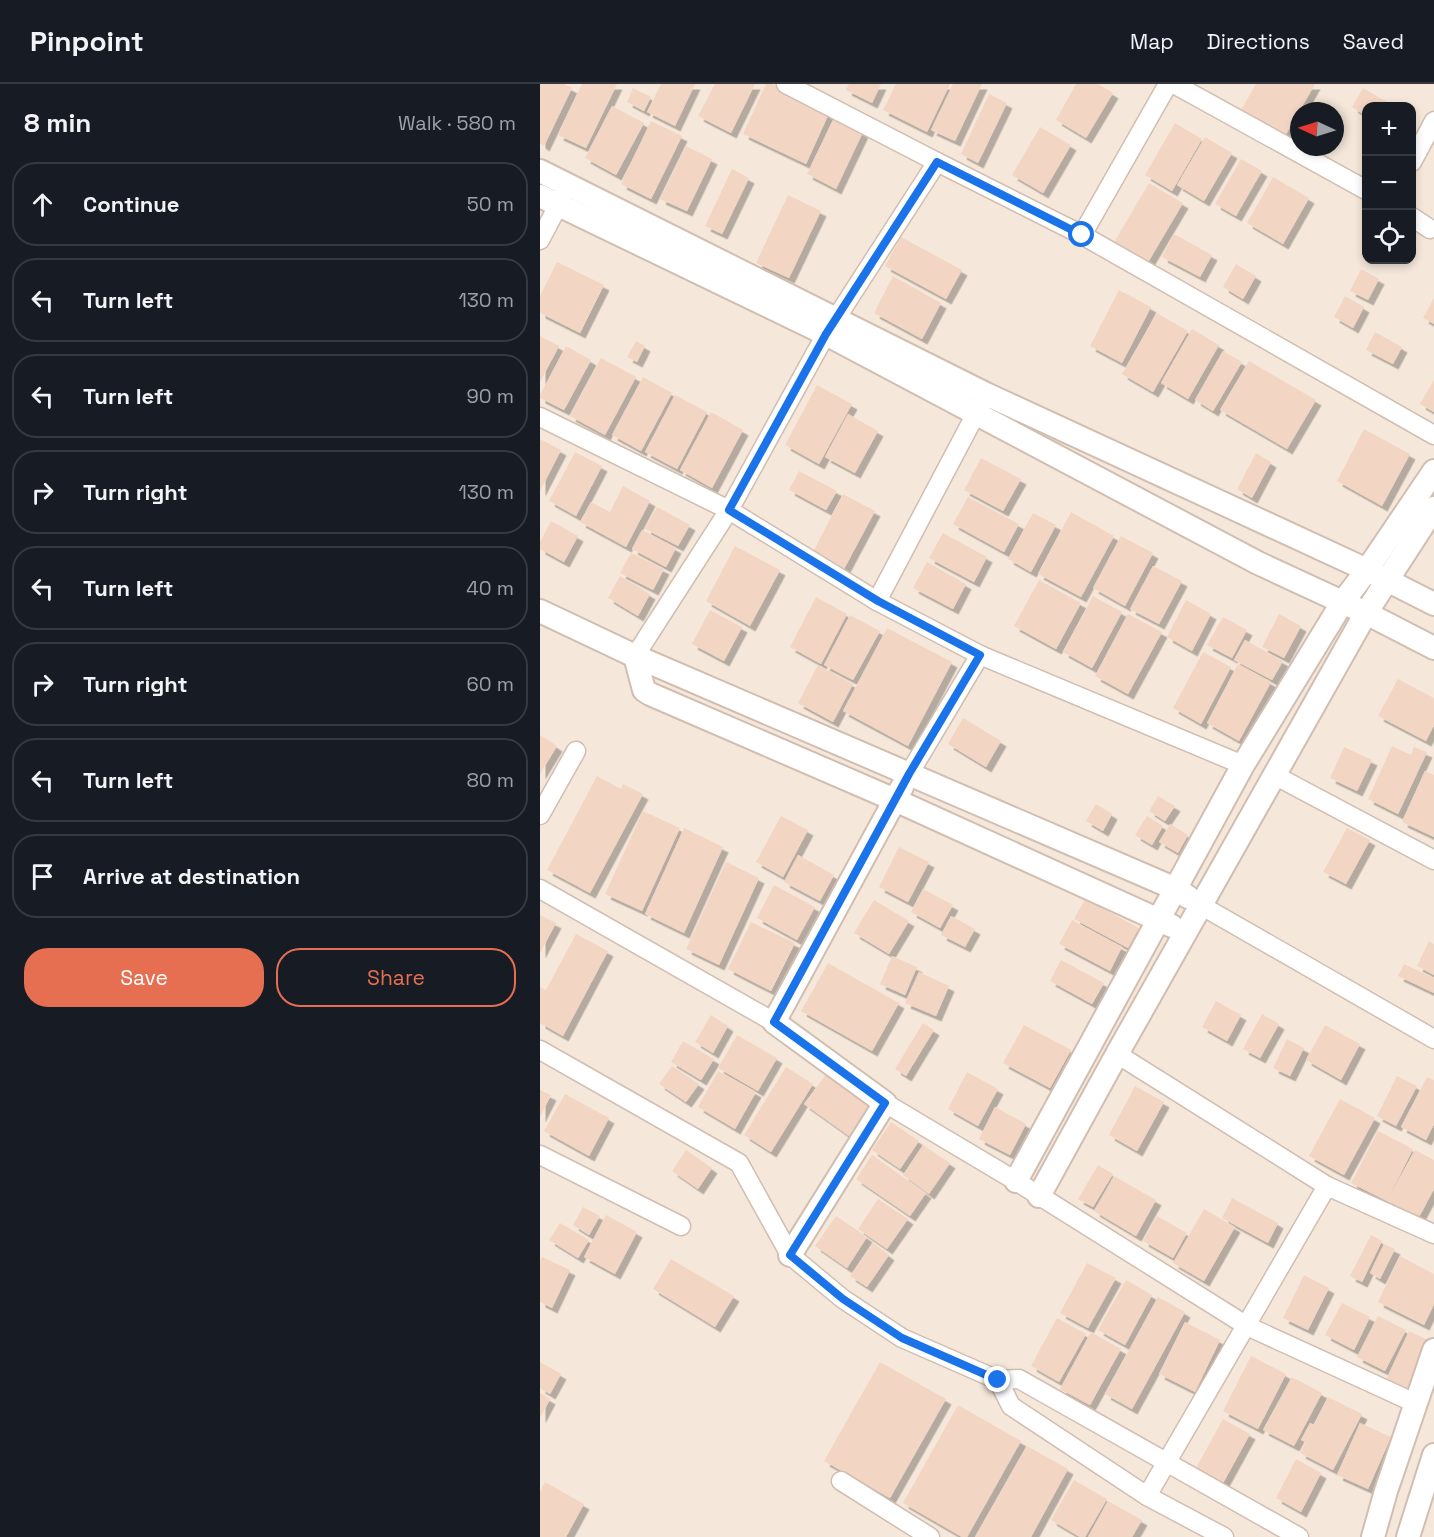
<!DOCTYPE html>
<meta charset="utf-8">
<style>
:root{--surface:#171b24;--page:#242831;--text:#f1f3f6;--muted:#9ea1a6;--line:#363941;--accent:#e76f51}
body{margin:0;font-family:"Space Grotesk",sans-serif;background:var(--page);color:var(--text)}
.controls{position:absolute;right:18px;top:18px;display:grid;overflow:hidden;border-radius:12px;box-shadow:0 3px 9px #0003}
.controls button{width:54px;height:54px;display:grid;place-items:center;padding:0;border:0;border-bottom:2px solid var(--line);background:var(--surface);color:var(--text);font:30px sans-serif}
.compass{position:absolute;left:750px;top:18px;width:54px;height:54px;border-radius:50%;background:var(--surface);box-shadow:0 3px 9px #0003;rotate:274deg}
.stop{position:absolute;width:18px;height:18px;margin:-14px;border:4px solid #1a73e8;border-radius:50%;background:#fff}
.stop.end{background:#1a73e8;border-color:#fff;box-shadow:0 2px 6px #0008}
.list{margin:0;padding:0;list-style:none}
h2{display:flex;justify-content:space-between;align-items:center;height:78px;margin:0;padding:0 24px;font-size:26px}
h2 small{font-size:20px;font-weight:400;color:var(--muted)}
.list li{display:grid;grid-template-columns:39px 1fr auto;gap:18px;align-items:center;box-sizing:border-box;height:84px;margin:0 12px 12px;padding:0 12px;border:2px solid var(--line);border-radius:24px}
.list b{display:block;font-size:22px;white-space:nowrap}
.list em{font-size:20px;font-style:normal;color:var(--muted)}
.actions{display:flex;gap:12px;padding:18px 24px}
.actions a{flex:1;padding:14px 0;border:2px solid var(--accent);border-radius:24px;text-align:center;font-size:21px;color:var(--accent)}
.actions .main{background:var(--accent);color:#fff}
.icon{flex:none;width:33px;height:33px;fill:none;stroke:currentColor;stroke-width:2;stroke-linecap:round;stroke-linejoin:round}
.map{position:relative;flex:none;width:894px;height:1453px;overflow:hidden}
header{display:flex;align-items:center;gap:36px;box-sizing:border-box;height:84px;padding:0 30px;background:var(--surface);border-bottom:2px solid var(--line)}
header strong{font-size:28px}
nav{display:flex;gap:33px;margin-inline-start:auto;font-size:21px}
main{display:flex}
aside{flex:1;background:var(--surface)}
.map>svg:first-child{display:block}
</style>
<header>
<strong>Pinpoint</strong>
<nav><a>Map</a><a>Directions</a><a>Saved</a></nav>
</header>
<main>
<aside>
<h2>8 min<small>Walk · 580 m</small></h2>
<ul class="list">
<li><svg class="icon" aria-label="ahead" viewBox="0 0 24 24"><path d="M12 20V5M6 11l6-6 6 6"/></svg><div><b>Continue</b></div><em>50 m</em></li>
<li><svg class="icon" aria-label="left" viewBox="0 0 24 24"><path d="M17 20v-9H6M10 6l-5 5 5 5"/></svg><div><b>Turn left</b></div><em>130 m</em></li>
<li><svg class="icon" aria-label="left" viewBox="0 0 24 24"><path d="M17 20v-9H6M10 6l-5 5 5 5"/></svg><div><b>Turn left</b></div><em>90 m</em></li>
<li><svg class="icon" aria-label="right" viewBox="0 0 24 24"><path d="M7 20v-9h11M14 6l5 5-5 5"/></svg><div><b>Turn right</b></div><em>130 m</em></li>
<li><svg class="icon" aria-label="left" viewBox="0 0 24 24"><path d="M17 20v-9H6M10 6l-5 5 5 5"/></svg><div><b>Turn left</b></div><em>40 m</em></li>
<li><svg class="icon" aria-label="right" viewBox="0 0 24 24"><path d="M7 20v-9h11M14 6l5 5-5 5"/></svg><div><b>Turn right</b></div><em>60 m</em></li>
<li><svg class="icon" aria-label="left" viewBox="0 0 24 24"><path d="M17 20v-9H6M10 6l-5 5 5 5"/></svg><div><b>Turn left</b></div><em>80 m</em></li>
<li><svg class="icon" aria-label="arrive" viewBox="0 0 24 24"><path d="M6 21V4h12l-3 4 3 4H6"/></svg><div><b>Arrive at destination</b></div></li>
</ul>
<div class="actions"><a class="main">Save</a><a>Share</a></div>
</aside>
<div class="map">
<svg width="894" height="1453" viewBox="0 0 894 1453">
<defs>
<filter id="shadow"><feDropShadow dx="5.5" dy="5.5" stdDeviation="0" flood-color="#0004"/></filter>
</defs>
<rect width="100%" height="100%" fill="#fdf6ec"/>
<!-- residential -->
<path fill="#f5e8da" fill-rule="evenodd" d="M0,0H894V1453H0ZM826,22H872V176H826ZM759,27H795V63H759Z"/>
<!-- building -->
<g fill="#f3d5c3" filter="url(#shadow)">
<polygon points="0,0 24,0 32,4 4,62 0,59"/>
<polygon points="42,0 77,0 46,64 18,51"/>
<polygon points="121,0 155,0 135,42 107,28"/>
<polygon points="175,0 215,0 191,49 158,32"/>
<polygon points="226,0 232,0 290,27 266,80 203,50"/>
<polygon points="309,0 341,0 332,19 306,6"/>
<polygon points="356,0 410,0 387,48 343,26"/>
<polygon points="413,0 442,0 415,57 391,46"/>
<polygon points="536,0 558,0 573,9 546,54 516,36"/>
<polygon points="716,0 775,0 745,52 701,26"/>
<polygon points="93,4 111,13 104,27 87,18"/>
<polygon points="823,4 854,22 826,22 826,32 812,23"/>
<polygon points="449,10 467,19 438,79 421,70"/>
<polygon points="72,22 104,39 76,91 45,74"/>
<polygon points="294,34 323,48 296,105 267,90"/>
<polygon points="111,37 142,52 111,115 81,100"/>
<polygon points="635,39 662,55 632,107 605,91"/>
<polygon points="500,43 531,61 503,109 472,91"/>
<polygon points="665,53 692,69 664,117 637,101"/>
<polygon points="146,62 172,75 147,127 120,115"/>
<polygon points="701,75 722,87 696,132 675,120"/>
<polygon points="192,85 209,94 182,150 165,142"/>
<polygon points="733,93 769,114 743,160 707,139"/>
<polygon points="609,99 643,119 607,180 573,160"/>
<polygon points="248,111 281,127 249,194 216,179"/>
<polygon points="634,150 672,171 660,193 622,173"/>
<polygon points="361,153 422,186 406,215 345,182"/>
<polygon points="17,178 64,201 40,249 0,229 0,212"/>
<polygon points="696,180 716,192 703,215 683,203"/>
<polygon points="821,185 839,195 828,216 810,207"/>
<polygon points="353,192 401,219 382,255 334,229"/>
<polygon points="579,206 611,223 582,279 550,262"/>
<polygon points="805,212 824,223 813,244 794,233"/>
<polygon points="894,214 894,240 883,234"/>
<polygon points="617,229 648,247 613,308 582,290"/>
<polygon points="652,245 679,261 648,315 621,299"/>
<polygon points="835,248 862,263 853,280 826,266"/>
<polygon points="0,252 19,262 0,298"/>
<polygon points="96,257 105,262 97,278 87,273"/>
<polygon points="26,262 51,276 24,326 0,314 0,311"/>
<polygon points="683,267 702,278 673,327 655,316"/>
<polygon points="61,274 96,293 65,351 30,332"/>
<polygon points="709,277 776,316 747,365 680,326"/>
<polygon points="103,293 132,309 101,367 72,351"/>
<polygon points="894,296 894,328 880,320"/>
<polygon points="277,301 312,320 279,380 245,361"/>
<polygon points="135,311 167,328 137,385 105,368"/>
<polygon points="171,328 203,346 172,404 140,386"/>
<polygon points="308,330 338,347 315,389 285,373"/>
<polygon points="824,345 870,370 842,422 797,397"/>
<polygon points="0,355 21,366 0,407"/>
<polygon points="35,368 62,382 36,432 9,417"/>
<polygon points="716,369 731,378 712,414 697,405"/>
<polygon points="441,374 481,395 463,427 424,406"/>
<polygon points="259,387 297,407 286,426 249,406"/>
<polygon points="83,402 110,417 86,463 40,438 51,418 70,428"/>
<polygon points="303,410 335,427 304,485 273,468"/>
<polygon points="428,413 479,440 464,468 413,440"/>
<polygon points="117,423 150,441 138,462 105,445"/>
<polygon points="531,428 574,452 541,513 498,490"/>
<polygon points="493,429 516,441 491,488 468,475"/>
<polygon points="11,437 38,452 24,478 0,465 0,458"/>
<polygon points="102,446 136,464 126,483 92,465"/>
<polygon points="403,449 447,473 434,498 389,474"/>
<polygon points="581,452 613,469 585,522 553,504"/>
<polygon points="195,462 240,486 210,542 166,517"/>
<polygon points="91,469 124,485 113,506 80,489"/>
<polygon points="387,478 426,500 413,525 373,504"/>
<polygon points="613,482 642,497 619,540 590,525"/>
<polygon points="80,492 110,510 98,532 68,514"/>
<polygon points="499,496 541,519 516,565 474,542"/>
<polygon points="553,512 582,528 552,584 523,568"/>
<polygon points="276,513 307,530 281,580 250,563"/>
<polygon points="646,516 671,530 652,567 627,553"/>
<polygon points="170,526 202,543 184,577 152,560"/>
<polygon points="588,530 622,548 588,610 555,592"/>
<polygon points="739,530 761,542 744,574 722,563"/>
<polygon points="310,531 340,547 313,596 284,581"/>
<polygon points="683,533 707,546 692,574 667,561"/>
<polygon points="347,544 412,578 368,662 303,627"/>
<polygon points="705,556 743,577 732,596 694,576"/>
<polygon points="663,568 691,583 661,640 633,624"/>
<polygon points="698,580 731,598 699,657 667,639"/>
<polygon points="278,581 313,600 293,638 258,619"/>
<polygon points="858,595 894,614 894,641 886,657 838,632"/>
<polygon points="423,634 461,657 446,683 408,660"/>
<polygon points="0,651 17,662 0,690"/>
<polygon points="852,662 871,671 874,663 887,668 858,730 828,715"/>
<polygon points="804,663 832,676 817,707 790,694"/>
<polygon points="885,687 894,691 894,753 862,738"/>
<polygon points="57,692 81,705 83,700 103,710 50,809 7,786"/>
<polygon points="618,712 635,722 625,737 609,727"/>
<polygon points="556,720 572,730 563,747 546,737"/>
<polygon points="103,727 140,744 102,827 65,810"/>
<polygon points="241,732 268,746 243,793 216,778"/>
<polygon points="607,732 623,742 612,761 595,751"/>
<polygon points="630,740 648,751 638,769 619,758"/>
<polygon points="144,744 183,763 144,849 105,830"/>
<polygon points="807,744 830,756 806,800 783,788"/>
<polygon points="359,763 389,778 368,818 339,803"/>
<polygon points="258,771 294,791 280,817 244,798"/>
<polygon points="186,778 219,794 179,881 146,865"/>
<polygon points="234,801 275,823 257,856 217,834"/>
<polygon points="383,805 413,821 400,844 371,828"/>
<polygon points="545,815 599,844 588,864 534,835"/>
<polygon points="334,816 369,837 349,870 314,849"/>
<polygon points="0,831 16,839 0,869"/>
<polygon points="411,832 435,845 425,863 401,851"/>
<polygon points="532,836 582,863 570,887 519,860"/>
<polygon points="211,838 255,859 231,907 188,885"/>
<polygon points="36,850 68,867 23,952 0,939 0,903 6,906"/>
<polygon points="889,857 894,860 894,891 877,882"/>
<polygon points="352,872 377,883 365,911 340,900"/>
<polygon points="521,876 564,899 552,920 510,897"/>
<polygon points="288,879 359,919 332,967 261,927"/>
<polygon points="864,880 894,894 894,909 858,892"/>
<polygon points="379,888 409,902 396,932 365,919"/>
<polygon points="676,917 701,931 687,957 662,943"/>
<polygon points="722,930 739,940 720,974 703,965"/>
<polygon points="171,931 188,942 173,969 155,958"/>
<polygon points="383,939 394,946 366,992 355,985"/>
<polygon points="484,941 531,966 510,1004 463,979"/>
<polygon points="785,941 820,960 801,996 766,976"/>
<polygon points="197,951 237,974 218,1007 178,984"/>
<polygon points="747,955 764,964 750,992 733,984"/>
<polygon points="143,957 174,975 161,996 131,978"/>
<polygon points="132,982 159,1000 146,1018 119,1000"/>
<polygon points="246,983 273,1000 231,1068 204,1051"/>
<polygon points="178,987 216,1008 195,1045 158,1023"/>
<polygon points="427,988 458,1005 438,1042 408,1025"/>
<polygon points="287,989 331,1021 309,1052 264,1020"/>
<polygon points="857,992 877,1002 856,1042 837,1032"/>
<polygon points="887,993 894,996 894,1040 886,1056 861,1043"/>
<polygon points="595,1002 624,1018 597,1067 569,1051"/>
<polygon points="0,1006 11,1011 0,1033"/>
<polygon points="25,1010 69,1034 49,1072 4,1047"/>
<polygon points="800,1015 835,1034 804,1091 769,1072"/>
<polygon points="455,1023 486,1040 470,1071 439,1055"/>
<polygon points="351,1038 379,1057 360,1085 332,1066"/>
<polygon points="838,1047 873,1065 849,1113 875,1066 894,1076 894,1105 879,1133 811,1099"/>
<polygon points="383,1061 410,1079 389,1110 363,1091"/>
<polygon points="146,1066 172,1084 158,1105 132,1087"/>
<polygon points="332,1071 386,1109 370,1132 316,1095"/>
<polygon points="558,1081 573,1090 553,1123 538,1115"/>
<polygon points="574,1092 616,1116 596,1152 554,1127"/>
<polygon points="692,1114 738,1139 728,1159 682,1134"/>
<polygon points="338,1115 368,1135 347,1165 318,1145"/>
<polygon points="43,1123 60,1132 49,1151 33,1141"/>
<polygon points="664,1125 695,1143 664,1197 633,1179"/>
<polygon points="66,1131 97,1148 75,1190 44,1173"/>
<polygon points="296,1132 327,1153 307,1184 275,1162"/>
<polygon points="617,1132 647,1149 633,1174 603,1157"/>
<polygon points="20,1139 49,1156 38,1174 9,1156"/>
<polygon points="831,1151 842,1157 822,1198 810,1192"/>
<polygon points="333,1159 349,1171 327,1203 310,1192"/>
<polygon points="844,1160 855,1165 840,1195 830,1189"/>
<polygon points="860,1172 894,1190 894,1220 884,1241 838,1218"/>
<polygon points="2,1173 30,1186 12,1224 0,1218 0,1177"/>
<polygon points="131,1175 194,1212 175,1243 113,1205"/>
<polygon points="547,1179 576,1194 548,1244 520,1229"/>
<polygon points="764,1191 789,1204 768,1246 743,1234"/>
<polygon points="586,1196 612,1211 585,1261 558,1246"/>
<polygon points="618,1213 645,1228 592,1325 565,1310"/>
<polygon points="802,1219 830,1233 814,1266 785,1251"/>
<polygon points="838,1232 866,1246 845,1287 817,1273"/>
<polygon points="517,1234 546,1250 519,1298 491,1282"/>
<polygon points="645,1238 680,1256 655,1308 619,1290"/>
<polygon points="869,1247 892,1258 867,1309 845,1298"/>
<polygon points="551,1248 581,1265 550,1321 520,1305"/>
<polygon points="711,1272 746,1290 718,1345 683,1327"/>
<polygon points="0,1278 21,1290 10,1310 0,1304"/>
<polygon points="340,1278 406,1315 350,1414 284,1377"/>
<polygon points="752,1293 782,1309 754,1362 723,1346"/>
<polygon points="0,1309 10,1315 0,1334"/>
<polygon points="788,1313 822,1330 793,1386 760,1369 766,1358 761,1356 770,1339 774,1341"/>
<polygon points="418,1321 481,1357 427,1453 422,1453 363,1419"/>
<polygon points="683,1335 710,1350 682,1401 655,1386"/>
<polygon points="820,1339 851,1353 828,1405 797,1391"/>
<polygon points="487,1362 528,1385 491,1453 435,1453"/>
<polygon points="756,1375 781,1389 761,1428 736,1414"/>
<polygon points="534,1396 567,1415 545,1453 540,1453 511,1436"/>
<polygon points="5,1398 44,1420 26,1453 0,1453 0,1408"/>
<polygon points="568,1417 602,1436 592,1453 548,1453"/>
</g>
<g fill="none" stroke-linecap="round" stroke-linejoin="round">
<defs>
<g id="minor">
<polyline points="628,0 542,151 894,351"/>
<polyline points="634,0 826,106"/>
<polyline points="397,78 542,151"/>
<polyline points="872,78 894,37"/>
<polyline points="872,133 890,145"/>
<polyline points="0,156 24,110"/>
<polyline points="0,333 189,426 337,517 440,571 703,681"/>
<polyline points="337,517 441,320"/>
<polyline points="95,572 189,426 286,250 397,78 246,0"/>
<polyline points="369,690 440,571"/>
<polyline points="734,691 894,776"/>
<polyline points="0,731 36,667"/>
<polyline points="0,805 234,938"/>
<polyline points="662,822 894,955"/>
<polyline points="0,966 199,1079 250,1171 303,1215 362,1254 458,1296 479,1295 759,1453"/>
<polyline points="577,970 787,1102 894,1150"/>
<polyline points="345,1019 476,1097 707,1242 875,1319"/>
<polyline points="0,1071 141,1142"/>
<polyline points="458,1296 471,1322 607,1412 684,1453"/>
<polyline points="301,1397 390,1453"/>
<polyline points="607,1412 787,1102"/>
</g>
<g id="tertiary">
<polyline points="0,87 446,310 827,486 894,520"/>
<polyline points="0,112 286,250 718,479 826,529 894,564"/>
<polyline points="0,527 95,572 636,805 648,813"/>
<polyline points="95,572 104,606 110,610 355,716 632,842"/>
<polyline points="476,1097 703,681 802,519 827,486 894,387"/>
<polyline points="499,1112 577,970 826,529 894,424"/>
<polyline points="250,1171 345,1019 234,938 362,703"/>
<polyline points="833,1453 846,1407 894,1266"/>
<polyline points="868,1453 894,1371"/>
</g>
</defs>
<!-- minor casing -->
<use href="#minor" stroke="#d1beb0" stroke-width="21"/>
<!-- tertiary casing -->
<use href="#tertiary" stroke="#d1beb0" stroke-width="26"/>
<!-- minor -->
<use href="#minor" stroke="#fff" stroke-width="18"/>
<!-- tertiary -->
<use href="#tertiary" stroke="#fff" stroke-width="22"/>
</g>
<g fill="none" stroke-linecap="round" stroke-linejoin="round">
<!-- route -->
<polyline stroke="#1a73e8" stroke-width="8" points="458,1296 362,1254 303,1215 250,1171 345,1019 234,938 369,690 440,571 338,517 189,426 286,250 397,78 542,151"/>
</g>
</svg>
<div class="controls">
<button>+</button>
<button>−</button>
<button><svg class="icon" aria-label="locate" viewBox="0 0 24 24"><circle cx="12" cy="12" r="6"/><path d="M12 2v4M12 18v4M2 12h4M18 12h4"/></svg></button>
</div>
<svg class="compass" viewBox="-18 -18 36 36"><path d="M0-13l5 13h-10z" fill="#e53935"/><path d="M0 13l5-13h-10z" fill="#9ea1a6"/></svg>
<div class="stop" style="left:542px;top:151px"></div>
<div class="stop end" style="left:458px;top:1296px"></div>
</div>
</main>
